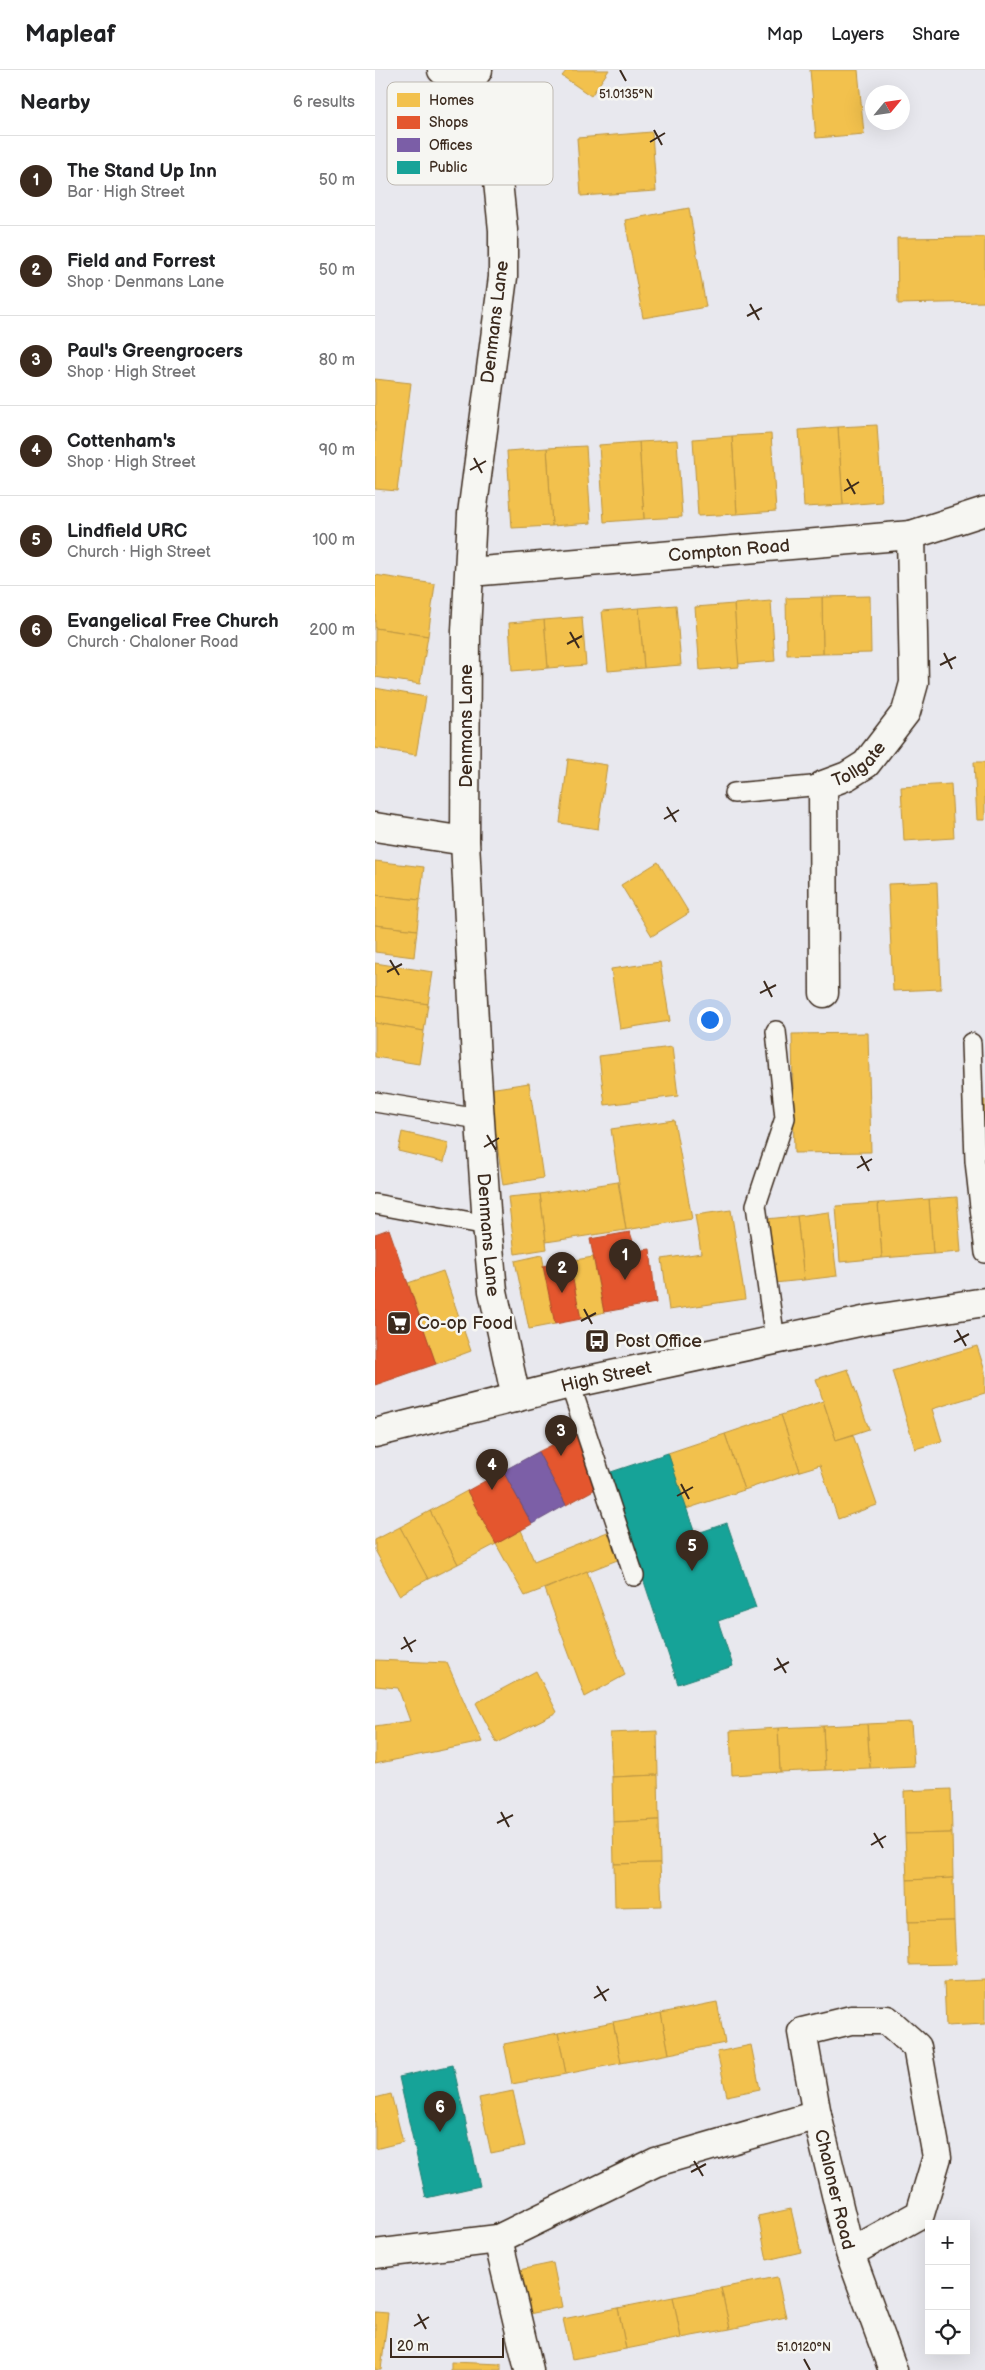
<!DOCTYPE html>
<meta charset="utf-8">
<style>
:root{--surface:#fff;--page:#f6f6f6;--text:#202124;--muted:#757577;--line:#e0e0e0;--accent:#3b2a1e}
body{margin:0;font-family:"Balsamiq Sans",sans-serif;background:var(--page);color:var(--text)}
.controls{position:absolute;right:15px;bottom:15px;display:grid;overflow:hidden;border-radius:0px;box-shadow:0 5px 20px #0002}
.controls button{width:45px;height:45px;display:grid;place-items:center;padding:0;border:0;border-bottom:1px solid var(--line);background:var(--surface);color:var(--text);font:25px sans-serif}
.compass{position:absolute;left:490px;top:15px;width:45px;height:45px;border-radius:50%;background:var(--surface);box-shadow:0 5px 20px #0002;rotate:61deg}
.scale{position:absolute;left:15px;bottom:12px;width:114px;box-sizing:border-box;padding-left:5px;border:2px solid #3b2a1e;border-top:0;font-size:14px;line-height:18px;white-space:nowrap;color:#3b2a1e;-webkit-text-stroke:4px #f6f6f2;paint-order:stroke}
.you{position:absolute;left:334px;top:949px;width:18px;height:18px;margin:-12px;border:4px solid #fff;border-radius:50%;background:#1a73e8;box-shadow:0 0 0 8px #1a73e833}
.badge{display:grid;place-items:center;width:32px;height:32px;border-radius:50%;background:var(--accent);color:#fff;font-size:16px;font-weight:700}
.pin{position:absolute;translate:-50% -41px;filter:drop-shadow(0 1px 2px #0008)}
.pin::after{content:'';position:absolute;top:26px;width:18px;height:15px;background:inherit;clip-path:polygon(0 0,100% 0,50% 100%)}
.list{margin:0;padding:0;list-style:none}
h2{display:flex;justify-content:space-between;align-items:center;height:65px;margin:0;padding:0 20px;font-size:21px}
h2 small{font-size:16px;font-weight:400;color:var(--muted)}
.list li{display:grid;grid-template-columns:32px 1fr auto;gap:15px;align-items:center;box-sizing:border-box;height:90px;padding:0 20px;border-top:1px solid var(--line)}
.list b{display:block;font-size:19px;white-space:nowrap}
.list p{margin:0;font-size:16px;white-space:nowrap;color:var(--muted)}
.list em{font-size:16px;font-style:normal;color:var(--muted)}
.icon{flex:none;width:28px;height:28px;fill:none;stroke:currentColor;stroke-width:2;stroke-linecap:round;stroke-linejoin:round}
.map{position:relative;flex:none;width:610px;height:2300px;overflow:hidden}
header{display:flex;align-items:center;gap:30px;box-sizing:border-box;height:70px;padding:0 25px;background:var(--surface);border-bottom:1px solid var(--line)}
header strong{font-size:24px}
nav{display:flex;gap:28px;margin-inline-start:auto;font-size:18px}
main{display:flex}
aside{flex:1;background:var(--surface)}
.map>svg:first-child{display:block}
</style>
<header>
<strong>Mapleaf</strong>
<nav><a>Map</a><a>Layers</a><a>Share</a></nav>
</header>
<main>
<aside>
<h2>Nearby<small>6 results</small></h2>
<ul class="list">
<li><span class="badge">1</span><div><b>The Stand Up Inn</b><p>Bar · High Street</p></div><em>50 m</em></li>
<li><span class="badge">2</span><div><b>Field and Forrest</b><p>Shop · Denmans Lane</p></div><em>50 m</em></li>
<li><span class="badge">3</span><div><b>Paul's Greengrocers</b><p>Shop · High Street</p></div><em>80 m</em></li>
<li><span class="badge">4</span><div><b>Cottenham's</b><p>Shop · High Street</p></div><em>90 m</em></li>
<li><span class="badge">5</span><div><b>Lindfield URC</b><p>Church · High Street</p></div><em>100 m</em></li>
<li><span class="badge">6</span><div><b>Evangelical Free Church</b><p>Church · Chaloner Road</p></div><em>200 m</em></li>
</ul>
</aside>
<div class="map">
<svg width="610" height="2300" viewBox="0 0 610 2300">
<rect width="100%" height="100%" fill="#e8e8ee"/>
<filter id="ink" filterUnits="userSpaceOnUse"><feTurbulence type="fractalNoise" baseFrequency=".02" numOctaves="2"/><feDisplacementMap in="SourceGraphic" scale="10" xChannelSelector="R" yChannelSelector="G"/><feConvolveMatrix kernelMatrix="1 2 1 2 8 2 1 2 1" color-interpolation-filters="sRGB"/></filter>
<g filter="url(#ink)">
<!-- homes -->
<g fill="#f2c14e" stroke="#bb9440">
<polygon points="192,0 234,0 216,26 187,6"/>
<polygon points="435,0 483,0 489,64 441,68"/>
<polygon points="277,62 281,121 206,126 202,68"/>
<polygon points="314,138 331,237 268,248 250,150"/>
<polygon points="610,167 610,232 523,234 522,168"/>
<polygon points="0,309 36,313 22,421 0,419"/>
<polygon points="502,355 507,432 468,435 463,357"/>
<polygon points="463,357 468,435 429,437 424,360"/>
<polygon points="396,364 401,441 362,444 357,366"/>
<polygon points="357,366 362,444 323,446 318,369"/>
<polygon points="302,370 307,447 269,449 264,372"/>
<polygon points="264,372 269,449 229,452 224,375"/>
<polygon points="211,376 216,453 177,456 172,378"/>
<polygon points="172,378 177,456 137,458 132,381"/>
<polygon points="0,505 60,514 53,566 0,558"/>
<polygon points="495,526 496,583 448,584 447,527"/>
<polygon points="447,527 448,584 412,585 411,528"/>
<polygon points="396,531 400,591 363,594 359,534"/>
<polygon points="359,534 364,597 325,600 320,537"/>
<polygon points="301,535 306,595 269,598 264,538"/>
<polygon points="264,538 269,598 233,601 227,541"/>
<polygon points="207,547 211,595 173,598 169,550"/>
<polygon points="169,550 173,598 137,601 134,553"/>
<polygon points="0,558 53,566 45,614 0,607"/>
<polygon points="0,618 51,627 41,685 0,678"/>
<polygon points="193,689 232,695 223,759 185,753"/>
<polygon points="599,692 610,692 610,750 602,750"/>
<polygon points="576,714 579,768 529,771 526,717"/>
<polygon points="0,791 49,797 45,830 0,825"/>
<polygon points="283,792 314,843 277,866 246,815"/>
<polygon points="562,812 566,919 518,921 513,814"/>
<polygon points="0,825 45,830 42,860 0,855"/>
<polygon points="0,855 42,860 39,887 0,882"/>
<polygon points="285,892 295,951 245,959 236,899"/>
<polygon points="0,893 58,902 53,934 0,926"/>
<polygon points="0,926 53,934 49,961 0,953"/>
<polygon points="0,953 49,961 44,994 0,987"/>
<polygon points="493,963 496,1082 419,1083 417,964"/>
<polygon points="297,977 303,1026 230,1035 224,986"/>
<polygon points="154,1013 168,1108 128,1115 114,1019"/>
<polygon points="610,1030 610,1137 599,1031"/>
<polygon points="299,1050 317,1149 251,1160 236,1059"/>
<polygon points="27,1062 74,1073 69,1092 23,1081"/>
<polygon points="243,1112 251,1160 171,1172 165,1124"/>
<polygon points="165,1124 172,1179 140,1184 133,1127"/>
<polygon points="582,1127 586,1182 558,1184 554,1129"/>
<polygon points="554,1129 558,1184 507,1188 503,1133"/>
<polygon points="503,1133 507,1188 465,1192 461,1136"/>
<polygon points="356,1140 370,1229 294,1240 287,1189 326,1183 320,1145"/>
<polygon points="454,1142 462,1206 429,1210 422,1146"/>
<polygon points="422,1146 429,1210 399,1213 391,1149"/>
<polygon points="167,1185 180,1254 154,1259 140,1191"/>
<polygon points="218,1187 229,1242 206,1249 194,1191"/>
<polygon points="68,1201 96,1281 61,1294 33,1213"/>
<polygon points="602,1276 610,1301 610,1323 557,1339 567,1371 540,1379 517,1301"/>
<polygon points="473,1299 494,1359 461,1370 441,1309"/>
<polygon points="448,1331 461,1370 478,1365 502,1435 463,1449 445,1395 425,1401 406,1345"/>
<polygon points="406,1345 425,1401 369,1420 350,1364"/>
<polygon points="350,1364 369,1420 311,1439 293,1383"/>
<polygon points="92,1421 121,1474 83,1494 55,1441"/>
<polygon points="55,1441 83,1494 53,1509 25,1457"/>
<polygon points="25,1457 53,1509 24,1525 0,1480 0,1470"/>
<polygon points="146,1460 159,1491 235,1461 245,1489 150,1526 121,1474"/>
<polygon points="212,1501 250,1605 210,1627 170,1519"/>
<polygon points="0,1590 72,1593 107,1672 0,1694 0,1656 35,1651 23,1618 0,1616"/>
<polygon points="161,1601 182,1642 122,1673 101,1633"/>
<polygon points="536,1652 539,1696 495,1698 492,1654"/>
<polygon points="492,1654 495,1698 450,1700 448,1656"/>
<polygon points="448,1656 450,1700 405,1702 403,1658"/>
<polygon points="403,1658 405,1702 357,1705 355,1661"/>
<polygon points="282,1661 283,1705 237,1707 235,1663"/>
<polygon points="283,1705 284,1750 238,1752 237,1707"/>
<polygon points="576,1719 577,1763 530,1764 529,1721"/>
<polygon points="284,1750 285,1793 239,1794 238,1752"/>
<polygon points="577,1763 578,1808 532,1810 530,1764"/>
<polygon points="285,1793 287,1836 240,1837 239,1794"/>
<polygon points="578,1808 579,1851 533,1852 532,1810"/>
<polygon points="579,1851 581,1894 534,1895 533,1852"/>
<polygon points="610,1910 610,1954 571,1956 569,1912"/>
<polygon points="342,1932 350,1973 294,1984 286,1943"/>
<polygon points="286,1943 294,1984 246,1993 238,1952"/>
<polygon points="238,1952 246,1993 191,2004 183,1963"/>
<polygon points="183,1963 191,2004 137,2014 129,1974"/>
<polygon points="376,1975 385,2019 352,2026 342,1982"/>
<polygon points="138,2021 150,2076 116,2083 104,2028"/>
<polygon points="16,2024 28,2072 0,2079 0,2028"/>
<polygon points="416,2139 426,2182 392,2190 383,2146"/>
<polygon points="178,2193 187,2237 154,2244 144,2200"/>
<polygon points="402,2207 411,2247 355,2259 346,2218"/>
<polygon points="346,2218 355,2259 306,2268 298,2227"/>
<polygon points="298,2227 306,2268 251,2279 243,2238"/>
<polygon points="243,2238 251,2279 197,2289 188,2249"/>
<polygon points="0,2242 13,2243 6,2300 0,2300"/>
<polygon points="76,2292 126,2294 126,2300 76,2300"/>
</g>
<!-- shops -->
<g fill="#e4572e" stroke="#b14a29">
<polygon points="14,1159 61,1294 0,1315 0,1164"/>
<polygon points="255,1162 261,1181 275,1179 281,1233 229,1242 215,1169"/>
<polygon points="194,1191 206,1249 180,1254 168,1196"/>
<polygon points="201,1363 228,1415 191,1435 163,1382"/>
<polygon points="128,1401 157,1454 121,1474 92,1421"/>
</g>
<!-- offices -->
<polygon fill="#7b5ea7" stroke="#684e7e" points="163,1382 191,1435 157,1454 128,1401"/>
<!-- public -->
<g fill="#17a398" stroke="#227f73">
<polygon points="293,1383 320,1464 352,1453 381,1538 343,1551 358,1596 303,1614 233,1403"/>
<polygon points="78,1995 105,2116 51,2128 24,2007"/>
</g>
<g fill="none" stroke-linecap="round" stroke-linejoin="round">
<defs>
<g id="service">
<polyline points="359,723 448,715"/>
<polyline points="596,973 600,1091 610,1183"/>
<polyline points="0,1032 104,1049"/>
<polyline points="0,1134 112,1155"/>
<polyline points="400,1270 381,1135 410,1048 401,961"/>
<polyline points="195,1314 259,1506"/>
</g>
<g id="minor">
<path id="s1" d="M67,0L89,20L110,55L122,102L128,160V207L97,444L91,561L90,771L101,991L112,1155L118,1221L141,1328"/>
<polyline points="89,20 103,0"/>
<path id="s2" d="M95,502L536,465L610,441"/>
<polyline points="0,757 90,771"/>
<path id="s3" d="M449,923L448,715L472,706L491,694L531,642L539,613L536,465"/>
<polyline points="123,2169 154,2300"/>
<path id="s4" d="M475,2183L545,2144L562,2087L542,1977L512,1950H476L427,1962L442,2045L475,2183L518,2300"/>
<polyline points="0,2184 123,2169 281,2092 442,2045"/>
</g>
<g id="secondary">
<path id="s5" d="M0,1363L195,1314L493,1250L610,1232"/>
</g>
</defs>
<!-- service casing -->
<use href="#service" stroke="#3b2a1e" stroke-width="22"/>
<!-- minor casing -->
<use href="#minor" stroke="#3b2a1e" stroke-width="31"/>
<!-- secondary casing -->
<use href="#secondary" stroke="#3b2a1e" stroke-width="31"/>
<!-- service -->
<use href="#service" stroke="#f6f6f2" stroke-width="19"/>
<!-- minor -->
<use href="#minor" stroke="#f6f6f2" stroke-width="28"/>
<!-- secondary -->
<use href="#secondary" stroke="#f6f6f2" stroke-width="28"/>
</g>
</g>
<!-- ticks -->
<path fill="none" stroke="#3b2a1e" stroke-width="2" d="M245,0L251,11M279,60L287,75M275,72L290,63M375,234L384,250M372,246L387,238M99,388L107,403M95,400L111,391M472,409L480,424M469,421L484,412M195,562L204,578M192,574L207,566M569,583L577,599M565,595L581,587M292,737L301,752M289,749L304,740M15,890L24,905M12,902L27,894M389,911L397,927M385,923L401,915M112,1065L121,1080M109,1077L124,1068M486,1086L494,1101M482,1098L497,1089M209,1239L217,1254M206,1251L221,1243M582,1260L591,1276M579,1272L594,1264M306,1414L314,1429M302,1426L318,1417M29,1567L37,1582M26,1579L41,1570M402,1588L411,1603M399,1600L414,1592M126,1742L134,1757M122,1753L138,1745M499,1763L508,1778M496,1775L511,1766M222,1916L231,1931M219,1928L234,1919M319,2091L328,2106M316,2102L331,2094M43,2244L51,2259M39,2256L54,2247M429,2289L435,2300"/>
<!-- icons -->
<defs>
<symbol id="supermarket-square" viewBox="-11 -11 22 22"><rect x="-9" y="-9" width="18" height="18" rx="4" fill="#3b2a1e" stroke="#f6f6f2"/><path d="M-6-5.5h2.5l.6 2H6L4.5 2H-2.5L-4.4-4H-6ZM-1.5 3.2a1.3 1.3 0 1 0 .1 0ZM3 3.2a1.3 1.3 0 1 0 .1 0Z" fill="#fff"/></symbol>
<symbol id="bus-square" viewBox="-11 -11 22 22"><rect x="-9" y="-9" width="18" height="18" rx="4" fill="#3b2a1e" stroke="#f6f6f2"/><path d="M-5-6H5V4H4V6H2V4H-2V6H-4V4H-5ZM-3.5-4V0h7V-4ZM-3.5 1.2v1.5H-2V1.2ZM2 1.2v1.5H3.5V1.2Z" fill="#fff"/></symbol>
</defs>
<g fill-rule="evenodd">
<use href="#supermarket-square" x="10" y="1239" width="28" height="28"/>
<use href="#bus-square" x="208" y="1257" width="28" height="28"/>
</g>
<g text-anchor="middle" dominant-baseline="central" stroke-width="5" stroke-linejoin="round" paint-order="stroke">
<!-- street labels -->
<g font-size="18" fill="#3b2a1e" stroke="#f6f6f2">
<text transform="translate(120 252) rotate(-83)">Denmans Lane</text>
<text stroke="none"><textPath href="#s2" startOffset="260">Compton Road</textPath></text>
<text transform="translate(91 656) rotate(-90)">Denmans Lane</text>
<text stroke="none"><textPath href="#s3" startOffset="250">Tollgate</textPath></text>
<text stroke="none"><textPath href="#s1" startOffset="1185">Denmans Lane</textPath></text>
<text stroke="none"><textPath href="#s5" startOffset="238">High Street</textPath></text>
<text stroke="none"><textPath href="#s4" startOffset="539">Chaloner Road</textPath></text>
</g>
<!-- poi labels -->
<g font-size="18" fill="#3b2a1e" stroke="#f6f6f2" text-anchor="start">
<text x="42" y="1253">Co-op Food</text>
<text x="240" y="1271">Post Office</text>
</g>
</g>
<!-- legend -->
<rect x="12" y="12" width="166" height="103" rx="8" fill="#f6f6f2" stroke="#beb9b2" stroke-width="1"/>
<rect x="22" y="23" width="23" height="14" fill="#f2c14e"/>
<rect x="22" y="46" width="23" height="13" fill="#e4572e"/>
<rect x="22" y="68" width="23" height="14" fill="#7b5ea7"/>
<rect x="22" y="91" width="23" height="13" fill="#17a398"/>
<g font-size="14" fill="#3b2a1e">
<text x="54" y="35">Homes</text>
<text x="54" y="57">Shops</text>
<text x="54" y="80">Offices</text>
<text x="54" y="102">Public</text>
</g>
<g font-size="12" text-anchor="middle" fill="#3b2a1e" stroke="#f6f6f2" stroke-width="5" stroke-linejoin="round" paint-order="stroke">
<text x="251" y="28">51.0135°N</text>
<text x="429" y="2281">51.0120°N</text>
</g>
</svg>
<div class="controls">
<button>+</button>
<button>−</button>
<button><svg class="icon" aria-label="locate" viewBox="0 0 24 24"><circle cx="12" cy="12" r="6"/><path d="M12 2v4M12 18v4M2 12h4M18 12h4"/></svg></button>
</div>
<svg class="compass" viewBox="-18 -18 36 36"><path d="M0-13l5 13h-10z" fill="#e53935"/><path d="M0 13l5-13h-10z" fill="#757577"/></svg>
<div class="scale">20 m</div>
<div class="you"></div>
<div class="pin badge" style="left:250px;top:1210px">1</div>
<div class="pin badge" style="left:187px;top:1223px">2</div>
<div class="pin badge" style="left:186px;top:1386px">3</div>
<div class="pin badge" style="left:117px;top:1420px">4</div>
<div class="pin badge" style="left:317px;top:1501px">5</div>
<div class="pin badge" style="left:65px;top:2062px">6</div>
</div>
</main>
